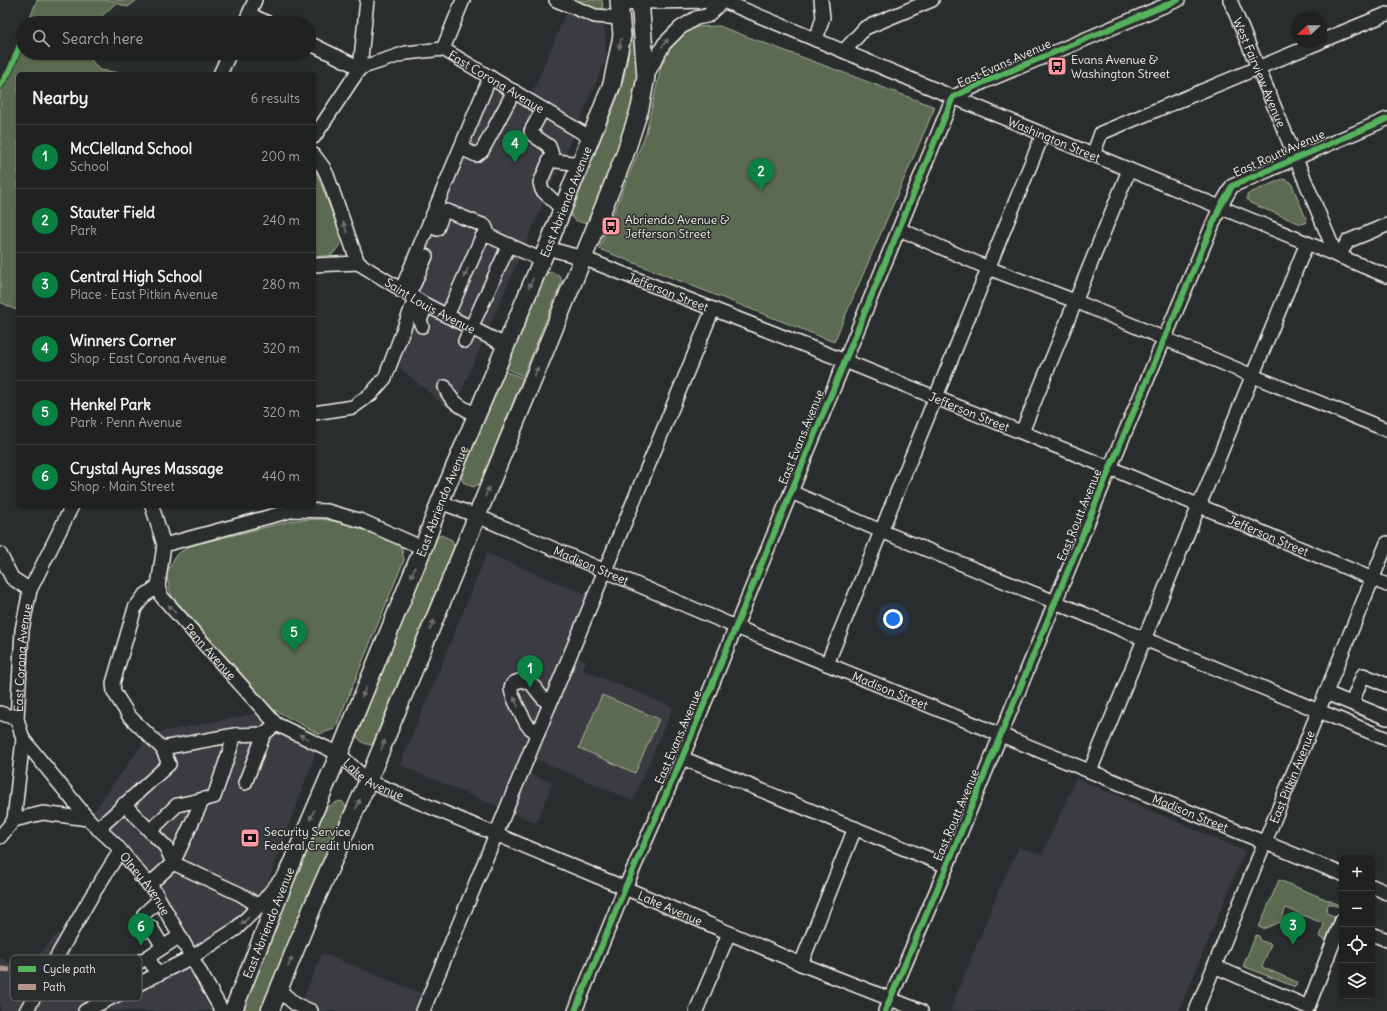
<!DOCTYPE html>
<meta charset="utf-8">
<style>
:root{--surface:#202222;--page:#2d2f2f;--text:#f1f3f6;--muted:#a2a4a5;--line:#3d3f40;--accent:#0b8043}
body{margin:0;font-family:Delius,sans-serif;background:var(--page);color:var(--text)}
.controls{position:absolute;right:12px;bottom:12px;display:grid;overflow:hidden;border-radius:6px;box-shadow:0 1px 3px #0004}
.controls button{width:36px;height:36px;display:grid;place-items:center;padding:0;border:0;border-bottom:1px solid var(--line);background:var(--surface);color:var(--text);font:20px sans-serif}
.compass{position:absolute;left:1291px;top:12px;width:36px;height:36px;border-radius:50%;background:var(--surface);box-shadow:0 1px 3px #0004;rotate:248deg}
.you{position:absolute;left:893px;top:619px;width:14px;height:14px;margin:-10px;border:3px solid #fff;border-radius:50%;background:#1a73e8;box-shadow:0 0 0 6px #1a73e833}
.badge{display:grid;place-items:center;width:26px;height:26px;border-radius:50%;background:var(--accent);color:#fff;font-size:13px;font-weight:700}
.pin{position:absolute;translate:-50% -33px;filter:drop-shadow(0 1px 2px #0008)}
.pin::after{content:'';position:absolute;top:21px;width:14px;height:12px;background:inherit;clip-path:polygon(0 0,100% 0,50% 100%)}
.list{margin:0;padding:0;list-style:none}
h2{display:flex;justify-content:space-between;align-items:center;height:52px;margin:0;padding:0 16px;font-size:17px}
h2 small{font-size:13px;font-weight:400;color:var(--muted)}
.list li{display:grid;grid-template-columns:26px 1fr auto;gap:12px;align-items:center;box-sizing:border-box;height:64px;padding:0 16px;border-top:1px solid var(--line)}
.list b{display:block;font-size:15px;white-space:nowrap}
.list p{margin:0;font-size:13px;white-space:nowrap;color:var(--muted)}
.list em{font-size:13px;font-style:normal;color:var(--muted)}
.icon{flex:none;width:22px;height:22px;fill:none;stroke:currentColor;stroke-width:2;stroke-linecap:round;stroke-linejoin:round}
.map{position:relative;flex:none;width:1387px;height:1011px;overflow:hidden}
.search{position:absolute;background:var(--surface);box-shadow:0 1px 3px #0004;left:16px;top:16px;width:300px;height:44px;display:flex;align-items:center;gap:10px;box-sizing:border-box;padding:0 14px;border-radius:22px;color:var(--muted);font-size:15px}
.panel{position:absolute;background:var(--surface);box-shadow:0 1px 3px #0004;left:16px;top:72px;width:300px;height:436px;border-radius:6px}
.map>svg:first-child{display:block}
</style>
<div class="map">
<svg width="1387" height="1011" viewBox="0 0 1387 1011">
<rect width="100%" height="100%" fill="#2a2d2e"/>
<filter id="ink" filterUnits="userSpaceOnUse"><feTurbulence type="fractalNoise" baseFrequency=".025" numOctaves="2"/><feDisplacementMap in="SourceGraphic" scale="8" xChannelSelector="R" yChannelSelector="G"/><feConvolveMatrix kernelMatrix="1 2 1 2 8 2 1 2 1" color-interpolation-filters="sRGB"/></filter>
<g filter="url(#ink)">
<!-- built -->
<g fill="#3a3b42">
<polygon points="569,6 604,17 606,60 452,412 392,361 415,299 401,291 490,77 529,101"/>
<polygon points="487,553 599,600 576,656 586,661 583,670 673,707 633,801 534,758 528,773 553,783 536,823 400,765"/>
<polygon points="265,712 319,744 259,906 192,957 215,1011 0,1011 0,957 23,973 58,933 100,1003 192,957 155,892 88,819 150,734"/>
<polygon points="1076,778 1245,851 1179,1011 953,1011 950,1010 1001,885 1019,847 1042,855"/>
<polygon points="322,953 433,998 428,1011 298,1011"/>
</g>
<!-- green -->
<g fill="#5c6a51" stroke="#a8ae9c">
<polygon points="37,0 137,0 128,7 116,3 94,23 28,23"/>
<polygon points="556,0 602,0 604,17"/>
<polygon points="719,26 935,107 834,342 599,249 646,133 664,53 675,39 694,27"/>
<path d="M631,31H634C635,43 637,56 637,68C636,119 608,173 589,220L587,222C581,224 572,220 570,214L619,94C625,74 629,55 631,35L633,34Z"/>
<polygon points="23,37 23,53 86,53 99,70 129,74 18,74 18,311 0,302 0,86 10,70"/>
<polygon points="314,166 343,241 332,255 314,257"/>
<polygon points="1283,179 1291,182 1307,221 1306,223 1301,224 1250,203 1247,199 1247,195 1250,193"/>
<polygon points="552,272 559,275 562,281 523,376 506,368 545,276 547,273"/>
<polygon points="504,371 523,378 480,484 473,487 463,482 461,477"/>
<polygon points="323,519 352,525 401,545 404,560 335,729 319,734 273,709 171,595 166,574 176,555 189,546 295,520"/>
<path d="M441,535L452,540L454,547L373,743L371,745C364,744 359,741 356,734L362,717L436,538Z"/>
<polygon points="602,695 659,719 635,773 579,748"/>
<path d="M340,801L343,802L346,808L263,1011H248L244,1007L259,966L319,819C324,810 330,804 340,801Z"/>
<polygon points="1279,880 1340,905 1339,907 1329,903 1325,912 1335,917 1326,940 1320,937 1324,924 1286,908 1280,922 1263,929 1259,927"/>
<polygon points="1256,935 1259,936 1261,941 1271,944 1262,967 1297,982 1295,987 1243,966"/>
</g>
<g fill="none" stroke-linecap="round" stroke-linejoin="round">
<defs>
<g id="minor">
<polyline points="556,0 595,16 621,18"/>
<path id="s1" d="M721,0L953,97L1387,276"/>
<path id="s2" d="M1230,0L1336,255"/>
<polyline points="620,5 640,2 723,1"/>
<polyline points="249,14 268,23"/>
<polyline points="245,23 255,0"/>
<polyline points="816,40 823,17 821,0"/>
<polyline points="1321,41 1387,14"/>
<polyline points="309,43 360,68 367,0"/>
<polyline points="443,49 463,0"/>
<polyline points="844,51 865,28 932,0"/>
<polyline points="220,74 230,53"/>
<polyline points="646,77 664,44 680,28 696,18 707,16 724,0"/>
<polyline points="543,109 531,131 533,135 549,146 552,155 540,183 542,190 562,209"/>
<path id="s3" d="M314,137L360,68L406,53L443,49L591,138"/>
<polyline points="461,148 476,155 482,151 514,91"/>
<polyline points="314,155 323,167 327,175 358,263"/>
<polyline points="1093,155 1101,133 1320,42"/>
<polyline points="549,160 580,164"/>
<polyline points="437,229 443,213 447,211 485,226 489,236"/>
<polyline points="899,229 988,268 1075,301 1253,376 1387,430"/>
<path id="s4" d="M547,248L583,258L845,361L1110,468L1387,585"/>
<polyline points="1339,256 1348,241 1387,225"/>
<path id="s5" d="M314,265L358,263L426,305L505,345"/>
<polyline points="401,291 490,77"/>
<polyline points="408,295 414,284 426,256"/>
<polyline points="447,316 482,237 489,236 542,260"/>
<polyline points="422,326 420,321 426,305"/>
<polyline points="465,341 509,245"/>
<path d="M445,387C450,402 463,408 476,415"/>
<polyline points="314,413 353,407 371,394 385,378 415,299"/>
<polyline points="1022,432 1129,170"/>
<polyline points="791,492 881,531 1055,602 1387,739"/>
<path id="s6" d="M440,502L477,516L736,627L1342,874"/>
<path id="s7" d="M152,506L164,545L158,586L161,596L276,724L339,754L368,781L625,888L801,964L921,1011"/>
<polyline points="164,545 294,510 327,511 362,521 423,548"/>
<polyline points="0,554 12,578 30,590"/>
<polyline points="827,664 1043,134"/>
<polyline points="1326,693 1387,718"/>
<polyline points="1352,703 1363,675 1387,685"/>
<polyline points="0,713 17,719"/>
<path d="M538,733L529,727L526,723C522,715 511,696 511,689C511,684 515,682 519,681C523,680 528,682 531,684C538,690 541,699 550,704"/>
<polyline points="23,739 88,819"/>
<polyline points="162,748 235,735 264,734 276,724"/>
<polyline points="682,758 947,866"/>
<polyline points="1090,771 1307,243"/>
<polyline points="245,783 264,734"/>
<polyline points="124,804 150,831 177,805 214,797 235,735"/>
<path id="s8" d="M14,820L43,813L88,819L116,845L155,892L222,1011"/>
<polyline points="98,829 169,764 162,748 129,716 114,692 113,683 135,608 144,596 158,586"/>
<polyline points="150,831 166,847 173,863 240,894 259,906"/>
<path id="s9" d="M0,837L14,820L23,739L17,719L22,630L30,590L72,506"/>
<polyline points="149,885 173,863 203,799"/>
<polyline points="1372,886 1387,893"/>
<polyline points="144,914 159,900"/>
<polyline points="145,931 151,927 163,947"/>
<polyline points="1372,934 1387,940"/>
<polyline points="801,964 855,828"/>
<polyline points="1214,966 1308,1007 1342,920"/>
<polyline points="157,974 148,957 180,936"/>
<polyline points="279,990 295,1004 311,1011"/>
<polyline points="116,995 107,975 131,967 148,957"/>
<polyline points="26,1011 91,897 120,851"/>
<polyline points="85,1011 192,957 236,929 259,906 282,878"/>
<polyline points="423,1011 713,309"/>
<polyline points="575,1011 625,888 682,758 953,97 984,82 1178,0"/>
<polyline points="696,1011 729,933"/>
<polyline points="885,1011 947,866 1110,468 1220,207 1232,186 1387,119"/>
<path id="s10" d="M1196,1011L1387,543"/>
</g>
<g id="major">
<path id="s11" d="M233,1011L289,870L339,754L423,548L440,502L547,248L612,84L622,36L619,0"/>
<polyline points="270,1011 313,906 368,781 583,258 624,157 640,108 646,77 640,0"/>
</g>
</defs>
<!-- minor casing -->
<use href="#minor" stroke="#f4f1e8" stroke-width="16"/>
<!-- major casing -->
<use href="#major" stroke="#f4f1e8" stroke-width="20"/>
<!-- minor -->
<use href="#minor" stroke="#2a2d2e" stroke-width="13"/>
<!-- major -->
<use href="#major" stroke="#2a2d2e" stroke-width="17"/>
<!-- quiet -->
<g stroke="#b2968c" stroke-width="5" stroke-dasharray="10 5" stroke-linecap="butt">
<polyline points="53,962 79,980 90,982 107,975"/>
<polyline points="0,969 10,970 42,982"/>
</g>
<defs>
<g id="cycleway">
<polyline points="0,86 10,70 23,37"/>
<polyline points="575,1011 625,888 682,758 953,97 984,82 1178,0"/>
<polyline points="885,1011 947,866 1110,468 1220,207 1232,186 1387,119"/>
</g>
</defs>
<!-- cycleway casing -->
<use href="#cycleway" stroke="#2a2d2e" stroke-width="8"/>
<!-- cycleway -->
<use href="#cycleway" stroke="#56b35d" stroke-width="6"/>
</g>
<!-- one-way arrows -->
<defs><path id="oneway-solid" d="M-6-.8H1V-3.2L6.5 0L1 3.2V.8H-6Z"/></defs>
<g fill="#71726f">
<use href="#oneway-solid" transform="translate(665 43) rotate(-52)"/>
<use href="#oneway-solid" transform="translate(620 44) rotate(101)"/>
<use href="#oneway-solid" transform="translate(345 227) rotate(-109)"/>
<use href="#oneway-solid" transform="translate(466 273) rotate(114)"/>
<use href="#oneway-solid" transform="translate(531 283) rotate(113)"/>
<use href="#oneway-solid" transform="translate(536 372) rotate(-68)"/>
<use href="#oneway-solid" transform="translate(487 492) rotate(-68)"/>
<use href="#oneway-solid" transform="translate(413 572) rotate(112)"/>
<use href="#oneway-solid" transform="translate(172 609) rotate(-132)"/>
<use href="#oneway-solid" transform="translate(432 625) rotate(-68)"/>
<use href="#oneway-solid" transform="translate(364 692) rotate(112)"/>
<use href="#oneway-solid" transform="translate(516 702) rotate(-114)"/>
<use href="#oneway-solid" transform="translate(304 737) rotate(-154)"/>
<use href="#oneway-solid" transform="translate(383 745) rotate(-68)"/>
<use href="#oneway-solid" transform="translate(358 804) rotate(-66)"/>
<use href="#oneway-solid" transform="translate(312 815) rotate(114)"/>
<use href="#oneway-solid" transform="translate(245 921) rotate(136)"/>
<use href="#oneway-solid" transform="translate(290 962) rotate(-68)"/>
</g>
</g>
<!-- icons -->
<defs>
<symbol id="bus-square" viewBox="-11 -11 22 22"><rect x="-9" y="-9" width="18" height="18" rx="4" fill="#ff9aa2" stroke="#2a2d2e"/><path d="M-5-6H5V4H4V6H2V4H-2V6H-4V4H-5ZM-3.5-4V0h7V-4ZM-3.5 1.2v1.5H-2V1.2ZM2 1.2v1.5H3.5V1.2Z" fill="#111"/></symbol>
<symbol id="bank-square" viewBox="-11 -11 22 22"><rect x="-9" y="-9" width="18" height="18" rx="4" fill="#ff9aa2" stroke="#2a2d2e"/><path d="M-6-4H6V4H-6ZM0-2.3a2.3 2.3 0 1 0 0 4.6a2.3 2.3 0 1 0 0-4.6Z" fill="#111"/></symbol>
</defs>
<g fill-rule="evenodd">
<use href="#bus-square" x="1046" y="55" width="22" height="22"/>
<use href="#bus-square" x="600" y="215" width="22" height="22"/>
<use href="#bank-square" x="239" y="827" width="22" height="22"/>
</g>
<g text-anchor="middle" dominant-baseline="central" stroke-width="3" stroke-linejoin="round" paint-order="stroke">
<!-- poi labels -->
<g font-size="12" fill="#f4f1e8" stroke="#2a2d2e" text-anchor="start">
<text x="1071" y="59">Evans Avenue &amp;<tspan x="1071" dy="14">Washington Street</tspan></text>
<text x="625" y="219">Abriendo Avenue &amp;<tspan x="625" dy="14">Jefferson Street</tspan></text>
<text x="264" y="831">Security Service<tspan x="264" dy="14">Federal Credit Union</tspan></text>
</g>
<!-- street labels -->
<g font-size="12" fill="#f4f1e8" stroke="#2a2d2e">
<text transform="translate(1004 63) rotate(-24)">East Evans Avenue</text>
<text stroke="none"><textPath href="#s2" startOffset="78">West Fairview Avenue</textPath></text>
<text stroke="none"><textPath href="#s3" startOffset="231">East Corona Avenue</textPath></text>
<text stroke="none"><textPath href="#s1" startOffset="361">Washington Street</textPath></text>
<text transform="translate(1279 153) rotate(-24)">East Routt Avenue</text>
<text stroke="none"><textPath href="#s11" startOffset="875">East Abriendo Avenue</textPath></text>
<text stroke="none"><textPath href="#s4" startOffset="129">Jefferson Street</textPath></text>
<text stroke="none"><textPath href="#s5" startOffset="128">Saint Louis Avenue</textPath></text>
<text stroke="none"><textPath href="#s4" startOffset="453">Jefferson Street</textPath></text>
<text transform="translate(801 437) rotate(-68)">East Evans Avenue</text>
<text stroke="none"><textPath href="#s11" startOffset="551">East Abriendo Avenue</textPath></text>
<text transform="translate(1079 515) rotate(-68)">East Routt Avenue</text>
<text stroke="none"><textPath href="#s4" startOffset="777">Jefferson Street</textPath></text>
<text stroke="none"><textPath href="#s6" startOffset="164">Madison Street</textPath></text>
<text stroke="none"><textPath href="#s7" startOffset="167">Penn Avenue</textPath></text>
<text stroke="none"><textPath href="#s9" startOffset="186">East Corona Avenue</textPath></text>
<text stroke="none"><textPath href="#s6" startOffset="488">Madison Street</textPath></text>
<text transform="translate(678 737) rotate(-67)">East Evans Avenue</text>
<text stroke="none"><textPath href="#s7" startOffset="378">Lake Avenue</textPath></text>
<text stroke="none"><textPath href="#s10" startOffset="253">East Pitkin Avenue</textPath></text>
<text stroke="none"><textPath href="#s6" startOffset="812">Madison Street</textPath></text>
<text transform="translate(956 815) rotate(-67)">East Routt Avenue</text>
<text stroke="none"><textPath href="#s8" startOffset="162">Olney Avenue</textPath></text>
<text stroke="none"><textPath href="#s7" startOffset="702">Lake Avenue</textPath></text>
<text stroke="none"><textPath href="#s11" startOffset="95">East Abriendo Avenue</textPath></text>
</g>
</g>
<!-- legend -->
<rect x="10" y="955" width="132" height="46" rx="6" fill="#2a2d2e" stroke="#676866" stroke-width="1"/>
<rect x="18" y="966" width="18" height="6" fill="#56b35d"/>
<rect x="18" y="984" width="18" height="6" fill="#b2968c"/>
<g font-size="11" fill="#f4f1e8">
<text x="43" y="973">Cycle path</text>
<text x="43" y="991">Path</text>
</g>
</svg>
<div class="controls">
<button>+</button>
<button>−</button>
<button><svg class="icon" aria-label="locate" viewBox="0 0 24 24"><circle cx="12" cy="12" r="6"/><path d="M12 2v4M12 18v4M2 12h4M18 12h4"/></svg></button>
<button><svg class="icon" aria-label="layers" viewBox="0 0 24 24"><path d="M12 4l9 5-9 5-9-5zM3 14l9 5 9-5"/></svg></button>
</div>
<svg class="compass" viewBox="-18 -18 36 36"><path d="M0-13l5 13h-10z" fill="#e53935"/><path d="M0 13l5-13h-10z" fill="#a2a4a5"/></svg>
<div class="you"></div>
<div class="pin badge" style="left:530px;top:688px">1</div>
<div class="pin badge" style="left:761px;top:191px">2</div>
<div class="pin badge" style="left:1293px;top:945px">3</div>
<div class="pin badge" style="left:515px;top:163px">4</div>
<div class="pin badge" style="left:294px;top:652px">5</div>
<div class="pin badge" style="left:141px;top:946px">6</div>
<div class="search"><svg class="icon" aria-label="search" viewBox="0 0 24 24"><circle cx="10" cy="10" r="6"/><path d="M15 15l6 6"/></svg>Search here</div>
<section class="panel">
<h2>Nearby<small>6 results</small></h2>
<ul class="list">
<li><span class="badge">1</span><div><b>McClelland School</b><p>School</p></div><em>200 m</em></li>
<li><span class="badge">2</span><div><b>Stauter Field</b><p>Park</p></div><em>240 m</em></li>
<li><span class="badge">3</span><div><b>Central High School</b><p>Place · East Pitkin Avenue</p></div><em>280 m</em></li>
<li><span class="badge">4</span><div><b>Winners Corner</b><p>Shop · East Corona Avenue</p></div><em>320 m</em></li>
<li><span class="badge">5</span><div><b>Henkel Park</b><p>Park · Penn Avenue</p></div><em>320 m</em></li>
<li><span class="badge">6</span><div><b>Crystal Ayres Massage</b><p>Shop · Main Street</p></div><em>440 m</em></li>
</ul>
</section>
</div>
